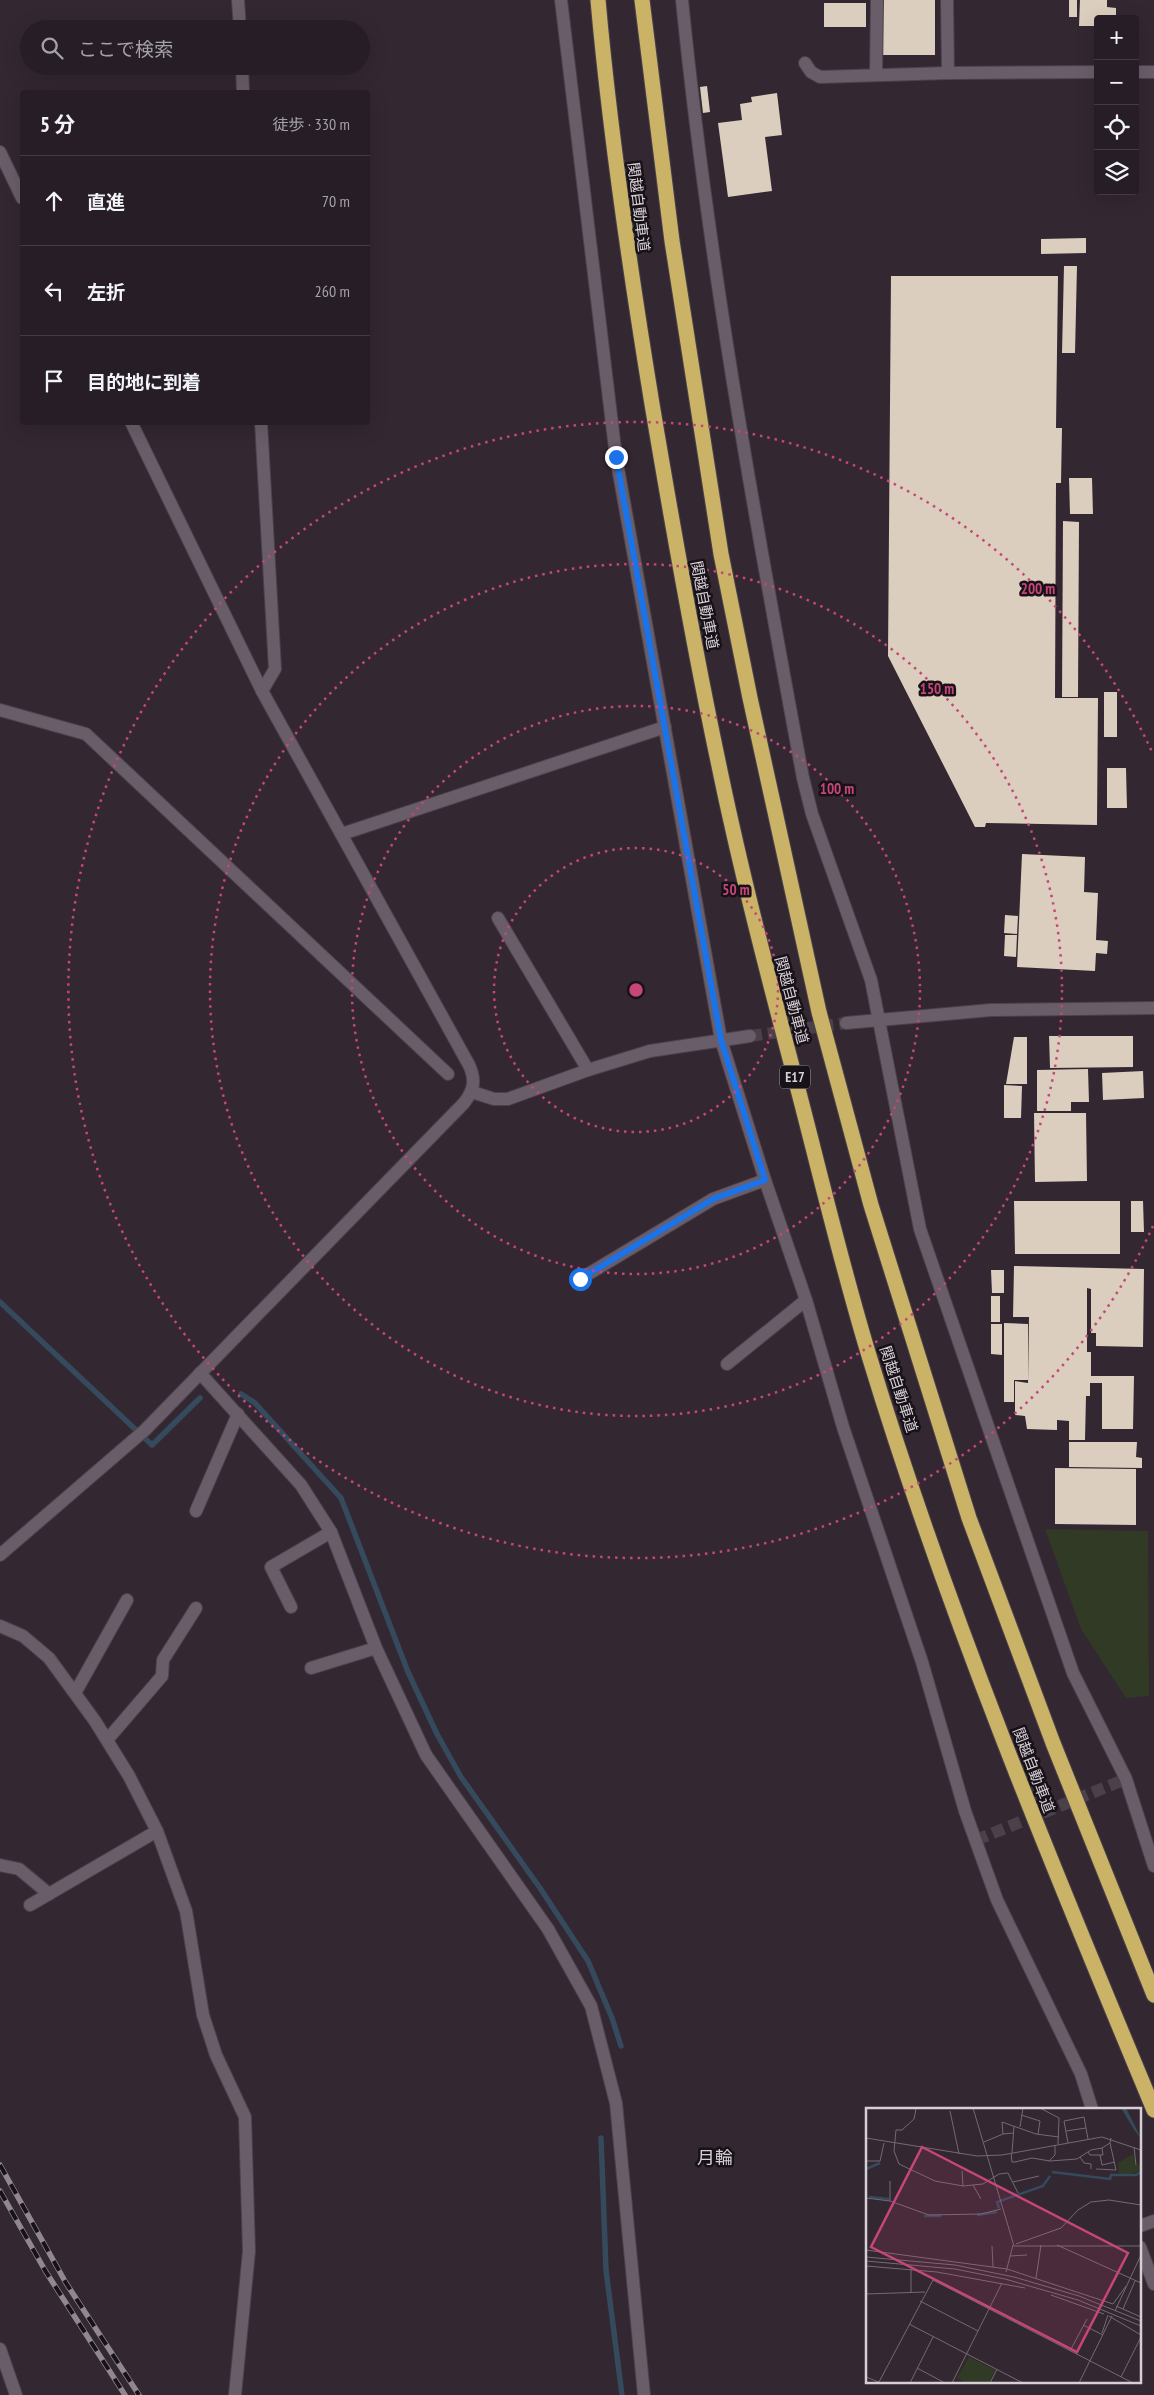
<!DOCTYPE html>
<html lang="ja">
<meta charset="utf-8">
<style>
:root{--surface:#261d26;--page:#322a32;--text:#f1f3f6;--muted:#a4a2a7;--line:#423b43}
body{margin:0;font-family:"PT Sans Narrow","Noto Sans JP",sans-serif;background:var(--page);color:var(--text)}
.controls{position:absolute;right:15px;top:15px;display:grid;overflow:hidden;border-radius:5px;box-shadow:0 5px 20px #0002}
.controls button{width:45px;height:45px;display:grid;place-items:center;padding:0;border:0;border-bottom:1px solid var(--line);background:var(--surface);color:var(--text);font:25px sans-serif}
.stop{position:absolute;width:15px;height:15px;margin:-11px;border:4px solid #1a73e8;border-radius:50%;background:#fff}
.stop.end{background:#1a73e8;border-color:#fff;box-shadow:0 1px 5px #0008}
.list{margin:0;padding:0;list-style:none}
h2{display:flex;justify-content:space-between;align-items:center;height:65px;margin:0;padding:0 20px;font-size:21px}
h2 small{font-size:16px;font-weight:400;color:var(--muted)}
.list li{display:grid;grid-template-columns:32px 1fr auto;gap:15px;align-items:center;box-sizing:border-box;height:90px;padding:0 20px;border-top:1px solid var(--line)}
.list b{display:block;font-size:19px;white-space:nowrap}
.list em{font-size:16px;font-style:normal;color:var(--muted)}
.icon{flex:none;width:28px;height:28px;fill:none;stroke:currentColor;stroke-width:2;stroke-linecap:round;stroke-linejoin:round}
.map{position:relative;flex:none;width:1154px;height:2395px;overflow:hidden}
.search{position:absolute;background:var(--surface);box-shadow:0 5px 20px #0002;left:20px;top:20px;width:350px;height:55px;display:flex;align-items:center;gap:12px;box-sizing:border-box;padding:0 18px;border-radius:28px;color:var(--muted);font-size:19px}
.panel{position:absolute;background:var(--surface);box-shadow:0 5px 20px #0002;left:20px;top:90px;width:350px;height:335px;border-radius:5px}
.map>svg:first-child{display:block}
</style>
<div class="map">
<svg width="1154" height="2395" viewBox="0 0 1154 2395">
<rect width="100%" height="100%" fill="#332732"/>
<!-- green -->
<polygon fill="#303a24" points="1045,1529 1148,1531 1149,1696 1126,1698 1081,1629"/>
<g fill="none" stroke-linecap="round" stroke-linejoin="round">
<!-- stream -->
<g stroke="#354a5d" stroke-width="5.5">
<polyline points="0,1302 152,1445 200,1398"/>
<polyline points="241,1394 255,1403 341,1498 408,1672 437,1734 461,1777 540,1888 588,1961 612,2018 621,2046"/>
<polyline points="601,2138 606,2270 622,2395"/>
</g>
</g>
<!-- building -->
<g fill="#dbcebe">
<rect x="882" y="0" width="53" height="55"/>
<rect x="1069" y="0" width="8" height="17"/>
<polygon points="1080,0 1107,0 1107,7 1116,8 1116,19 1098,19 1098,26 1079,26"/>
<rect x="824" y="3" width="42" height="24"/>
<polygon points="707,86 710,112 703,113 700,87"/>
<polygon points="777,93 782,135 765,137 772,191 728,197 718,123 742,120 740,104 752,102 751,97"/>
<polygon points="1086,238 1086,253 1041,254 1041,239"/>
<polygon points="1064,266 1077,266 1075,353 1062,353"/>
<polygon points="891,276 1058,276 1056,428 1062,428 1061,483 1056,483 1055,698 1098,698 1097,825 986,823 985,827 975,827 888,656"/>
<polygon points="1069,478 1092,478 1093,514 1070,514"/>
<polygon points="1063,521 1079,522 1078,697 1062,697"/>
<rect x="1104" y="692" width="13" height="45"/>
<polygon points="1107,768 1126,768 1127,808 1107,808"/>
<polygon points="1022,854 1085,857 1084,892 1098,893 1096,940 1108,941 1107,954 1096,953 1095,971 1017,967"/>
<polygon points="1005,915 1018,916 1017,934 1004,933"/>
<polygon points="1005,935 1017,935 1016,957 1004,956"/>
<polygon points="1049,1036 1133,1036 1133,1067 1050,1068"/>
<polygon points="1014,1037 1027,1037 1027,1084 1006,1084"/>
<polygon points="1088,1069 1089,1102 1071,1102 1071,1111 1037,1111 1037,1070"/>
<polygon points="1143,1071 1144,1098 1103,1100 1102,1073"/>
<polygon points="1004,1085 1022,1086 1021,1118 1004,1118"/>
<polygon points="1034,1113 1086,1113 1087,1181 1035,1182"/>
<polygon points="1014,1201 1120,1201 1120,1254 1015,1254"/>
<polygon points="1131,1201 1143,1201 1144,1232 1131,1232"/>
<polygon points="1014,1266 1144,1269 1143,1347 1096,1346 1096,1333 1091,1333 1091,1289 1087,1288 1087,1352 1091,1352 1091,1376 1134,1376 1133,1429 1102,1429 1102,1383 1090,1383 1090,1396 1086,1396 1085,1440 1069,1440 1069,1421 1057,1420 1057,1430 1027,1429 1025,1416 1015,1415 1015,1381 1028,1383 1029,1317 1013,1317"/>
<polygon points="991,1270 1004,1270 1004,1293 992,1293"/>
<rect x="991" y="1296" width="9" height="26"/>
<polygon points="1004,1323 1028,1324 1028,1380 1014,1380 1014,1402 1004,1402"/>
<polygon points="991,1324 1002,1324 1002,1355 991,1354"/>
<polygon points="1069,1442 1137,1442 1136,1457 1142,1458 1142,1468 1069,1467"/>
<polygon points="1055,1468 1136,1469 1136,1525 1055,1524"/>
</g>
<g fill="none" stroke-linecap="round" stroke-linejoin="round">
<!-- minor-tunnel -->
<g stroke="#4c404b" stroke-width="12" stroke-dasharray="12 6" stroke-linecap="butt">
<polyline points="750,1036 846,1023"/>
<polyline points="976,1840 1126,1779"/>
</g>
<defs>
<g id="minor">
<polyline points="238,0 240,29"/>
<polyline points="561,0 616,457 721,1040 765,1180 806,1300 843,1427 922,1662 965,1811 997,1900 1081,2074 1092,2109"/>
<path d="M682,0C708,261 755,520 803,778L812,814L871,980L920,1229L1073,1673L1126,1779L1154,1866"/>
<polyline points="947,0 948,73"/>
<polyline points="805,63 811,72 820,77 948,73 1098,72"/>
<polyline points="242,66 243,92"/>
<polyline points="1135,72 1154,72"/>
<polyline points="876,75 877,0"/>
<polyline points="0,152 22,198"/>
<polyline points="261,422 275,669 262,691"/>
<polyline points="0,710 86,734 448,1074"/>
<polyline points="342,834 665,727"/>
<polyline points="498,918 588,1070"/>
<polyline points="846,1023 991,1010 1154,1008"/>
<polyline points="472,1092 494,1099 508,1099 588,1070 650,1051 750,1036"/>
<polyline points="580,1279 713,1199 765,1180"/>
<polyline points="727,1364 806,1300"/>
<polyline points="200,1373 301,1485 331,1532 376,1648 426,1755 548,1929 591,2006 616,2103 644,2395"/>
<polyline points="196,1511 238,1414"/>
<path d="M0,1555L145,1430L464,1103C474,1090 476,1080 469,1065L262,691L131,422"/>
<polyline points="291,1607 271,1567 331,1532"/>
<polyline points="0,1626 23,1636 49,1658 95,1721 129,1776 157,1831 186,1911 203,2015 216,2055 245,2117 249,2251 235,2395"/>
<polyline points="311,1668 376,1648"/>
<polyline points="75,1693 127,1600"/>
<polyline points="107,1740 162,1676 163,1660 196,1608"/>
<polyline points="0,1865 19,1869 49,1894"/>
<polyline points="30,1905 157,1831"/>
<polyline points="1140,2226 1154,2221"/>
<polyline points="1140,2247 1154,2284"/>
<polyline points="0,2349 16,2395"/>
</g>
<g id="highway">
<path d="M598,0C610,135 630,270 652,404C672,523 693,643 718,761C741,873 770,983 799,1093C822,1181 843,1271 870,1359C948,1615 1051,1863 1154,2110"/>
<polyline points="642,0 672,241 721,554 750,698 819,1012 871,1205 969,1518 1053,1743 1154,1995"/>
</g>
</defs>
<!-- minor casing -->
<use href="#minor" stroke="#4b424b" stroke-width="14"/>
<!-- highway casing -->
<use href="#highway" stroke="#4b424b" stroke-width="17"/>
<!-- minor -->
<use href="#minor" stroke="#6a5d6a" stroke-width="12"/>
<!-- highway -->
<use href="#highway" stroke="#cab366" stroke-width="15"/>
<defs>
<g id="rail">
<polyline points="0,2165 66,2283 139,2395"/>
<polyline points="0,2191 46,2272 125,2395"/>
</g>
</defs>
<!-- rail casing -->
<use href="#rail" stroke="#918790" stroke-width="5.5"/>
<!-- rail -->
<use href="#rail" stroke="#171217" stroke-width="4" stroke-dasharray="11" stroke-linecap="butt"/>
</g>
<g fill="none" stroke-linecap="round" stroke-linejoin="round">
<!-- route -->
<polyline stroke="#1a73e8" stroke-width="6" points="580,1279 713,1199 765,1180 721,1040 616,457"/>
</g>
<!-- distance rings -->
<g fill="none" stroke="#c7467a" stroke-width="2.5" stroke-dasharray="2.5 5">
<circle cx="636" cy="990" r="142"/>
<circle cx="636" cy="990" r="284"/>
<circle cx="636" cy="990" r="426"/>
<path d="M1153 1226A568 568 0 1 1 1153 754"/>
</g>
<g text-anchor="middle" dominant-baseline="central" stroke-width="5" stroke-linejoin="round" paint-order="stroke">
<!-- shield labels -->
<rect fill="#171217" stroke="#9d969d" stroke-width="1" x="780" y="1065.5" width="30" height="23" rx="4"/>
<g font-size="14" font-weight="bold" fill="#d7cfd6">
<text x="795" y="1077">E17</text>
</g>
<!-- street labels -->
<g font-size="15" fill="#d7cfd6" stroke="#171217">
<text transform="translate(639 207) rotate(83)">関越自動車道</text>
<text transform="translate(705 605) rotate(79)">関越自動車道</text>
<text transform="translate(792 1000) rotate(75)">関越自動車道</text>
<text transform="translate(899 1389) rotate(72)">関越自動車道</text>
<text transform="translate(1034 1770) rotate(69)">関越自動車道</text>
</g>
<!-- quarter labels -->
<g font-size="18" fill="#d7cfd6" stroke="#171217">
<text x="715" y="2157">月輪</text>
</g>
</g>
<!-- overview -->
<g transform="translate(866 2108)">
<rect width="275" height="275" fill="#332732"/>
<path d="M267,46L270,57L275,55V63L253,68L252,55ZM103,249L129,262L123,275H99L91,270Z" fill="#303a24"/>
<path d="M255,0H260L275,30L269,23Z" fill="#354a5d"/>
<path fill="none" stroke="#354a5d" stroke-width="2.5" d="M0,61L14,55M186,64L244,71L245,67H270L275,64M3,89L23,91M133,100L131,94L177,78L184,68M111,107L131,104M58,108H75"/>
<path fill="none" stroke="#756a74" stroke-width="1" d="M107,0L148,138H275M174,0L193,10L192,36M50,1L48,11L36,22H30L28,43L33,56L69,73L97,78L117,76L133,66L142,65L152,85M84,3L93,46M155,7L174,13L172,26M154,19L157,0M200,23L220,20M137,26L136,14L170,26L193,29M0,30L111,48L136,47L236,29L275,42M118,34L137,26L147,25M202,35L198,13L218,9L222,31M268,39L270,57M222,44L224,47H237L236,40M145,45L146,54H149L166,50L184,53L211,51L225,42L236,40L244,35L245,30M146,45L148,18M234,47L236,57L249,54M214,49L218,55L225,56V61M0,53H14L18,35M183,53L189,47V37M230,61L250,62L244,35M96,63L97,78M147,74L173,68M107,77L115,91M0,90L24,93L63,107L115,106L135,101M24,93V73M150,136L195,120L212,102L225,94L243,92L275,97M191,137L275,175M126,138L127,159M0,142L141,161L247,196L260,178M144,148L161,147M0,149L89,157L148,169L213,188L275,213M0,153L89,161L139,171L212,192L275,218M0,158L71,164L159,180M45,161V184M140,164L147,137M170,170L175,137M0,186L59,184M185,187L238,206M54,193L112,223M250,198L275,209M257,201L269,173M249,203L275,147M243,208L275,227M43,216L157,275M217,217L237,227M236,225L242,207M204,243L221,211M51,260L79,275M0,269L15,275M255,269L275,229M13,274L67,172L267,275M44,275L67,229M86,275L136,175M124,275L131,261M213,275L246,208"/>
<path fill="#c7467a" fill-opacity="0.15" stroke="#c7467a" stroke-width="2.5" d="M56,39L262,145L211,244L5,139Z"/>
<rect width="275" height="275" fill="none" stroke="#d7cfd6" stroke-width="2.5"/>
</g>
<circle cx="636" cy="990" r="8" fill="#c7467a" stroke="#171217" stroke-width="2.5"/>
<g font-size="15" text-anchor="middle" font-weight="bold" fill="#c7467a" stroke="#171217" stroke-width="5" stroke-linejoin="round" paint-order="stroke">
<text x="1038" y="594">200 m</text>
<text x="937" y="694">150 m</text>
<text x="837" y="794">100 m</text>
<text x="736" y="895">50 m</text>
</g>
</svg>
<div class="controls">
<button>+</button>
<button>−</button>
<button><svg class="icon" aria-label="locate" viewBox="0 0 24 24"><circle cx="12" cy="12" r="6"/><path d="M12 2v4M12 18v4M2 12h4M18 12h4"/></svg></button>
<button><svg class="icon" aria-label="layers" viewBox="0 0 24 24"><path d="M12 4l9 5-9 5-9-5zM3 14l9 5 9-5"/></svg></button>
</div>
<div class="stop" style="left:580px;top:1279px"></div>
<div class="stop end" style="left:616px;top:457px"></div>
<div class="search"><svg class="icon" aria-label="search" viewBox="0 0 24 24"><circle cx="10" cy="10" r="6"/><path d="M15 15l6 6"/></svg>ここで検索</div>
<section class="panel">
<h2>5 分<small>徒歩 · 330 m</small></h2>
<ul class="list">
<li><svg class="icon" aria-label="ahead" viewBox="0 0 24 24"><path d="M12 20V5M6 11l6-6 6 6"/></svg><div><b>直進</b></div><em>70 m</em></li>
<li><svg class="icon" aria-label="left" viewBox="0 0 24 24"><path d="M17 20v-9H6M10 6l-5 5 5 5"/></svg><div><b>左折</b></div><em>260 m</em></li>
<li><svg class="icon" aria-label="arrive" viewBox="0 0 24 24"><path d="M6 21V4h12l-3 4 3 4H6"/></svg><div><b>目的地に到着</b></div></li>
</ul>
</section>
</div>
